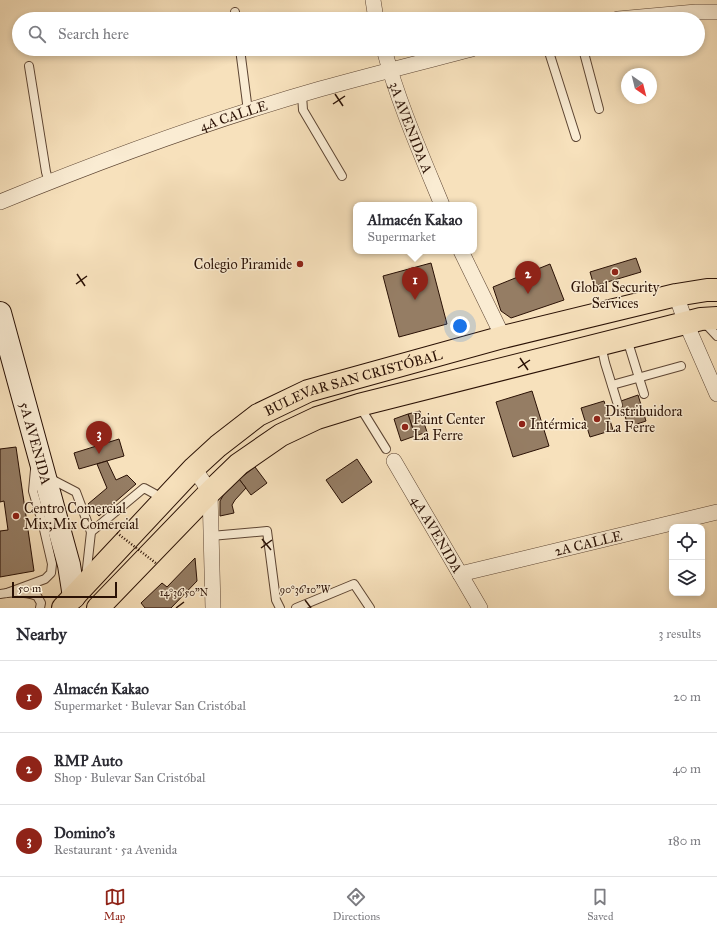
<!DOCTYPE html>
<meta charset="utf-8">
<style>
:root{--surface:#fff;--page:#f7f7f7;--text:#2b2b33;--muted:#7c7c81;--line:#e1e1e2;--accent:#8f2418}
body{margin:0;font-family:"IM FELL Great Primer",serif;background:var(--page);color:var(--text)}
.controls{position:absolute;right:12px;bottom:12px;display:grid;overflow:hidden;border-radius:8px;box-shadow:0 2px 6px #0003}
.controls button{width:36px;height:36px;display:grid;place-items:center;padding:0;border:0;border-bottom:1px solid var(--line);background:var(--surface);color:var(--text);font:20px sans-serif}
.compass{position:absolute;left:621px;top:68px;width:36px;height:36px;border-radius:50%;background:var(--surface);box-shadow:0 2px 6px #0003;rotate:145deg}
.scale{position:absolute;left:12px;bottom:10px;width:105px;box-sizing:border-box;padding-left:4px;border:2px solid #2a1105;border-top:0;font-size:11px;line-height:14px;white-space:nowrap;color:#2a1105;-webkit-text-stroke:3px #faecd3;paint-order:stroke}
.you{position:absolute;left:460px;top:326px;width:14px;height:14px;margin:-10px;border:3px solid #fff;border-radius:50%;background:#1a73e8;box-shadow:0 0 0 6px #1a73e833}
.badge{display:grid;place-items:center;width:26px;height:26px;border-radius:50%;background:var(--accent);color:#fff;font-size:13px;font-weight:700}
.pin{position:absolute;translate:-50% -33px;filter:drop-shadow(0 1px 2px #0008)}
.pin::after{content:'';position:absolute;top:21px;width:14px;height:12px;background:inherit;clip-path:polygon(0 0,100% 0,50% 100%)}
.popup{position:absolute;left:353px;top:202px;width:124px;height:52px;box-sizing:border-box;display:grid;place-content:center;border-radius:8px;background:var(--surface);filter:drop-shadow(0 1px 3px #0005);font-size:13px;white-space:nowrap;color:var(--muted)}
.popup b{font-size:15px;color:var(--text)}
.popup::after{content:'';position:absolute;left:50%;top:100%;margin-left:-8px;border:8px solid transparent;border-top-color:var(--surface)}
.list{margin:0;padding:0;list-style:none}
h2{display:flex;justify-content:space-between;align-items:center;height:52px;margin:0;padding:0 16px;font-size:17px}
h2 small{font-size:13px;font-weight:400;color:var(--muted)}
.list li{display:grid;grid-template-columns:26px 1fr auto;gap:12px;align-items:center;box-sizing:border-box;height:72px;padding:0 16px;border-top:1px solid var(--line)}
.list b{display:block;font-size:15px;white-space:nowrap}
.list p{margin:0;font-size:13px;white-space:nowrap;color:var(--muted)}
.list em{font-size:13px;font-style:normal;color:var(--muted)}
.icon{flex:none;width:22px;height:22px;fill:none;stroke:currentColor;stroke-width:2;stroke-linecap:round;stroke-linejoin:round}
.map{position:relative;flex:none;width:717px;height:608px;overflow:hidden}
.search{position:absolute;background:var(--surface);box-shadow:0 2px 6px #0003;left:12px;right:12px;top:12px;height:44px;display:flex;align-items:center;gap:10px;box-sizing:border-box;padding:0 14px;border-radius:22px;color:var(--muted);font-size:15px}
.sheet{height:268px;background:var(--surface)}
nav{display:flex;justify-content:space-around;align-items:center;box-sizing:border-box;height:56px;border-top:1px solid var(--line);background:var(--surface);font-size:11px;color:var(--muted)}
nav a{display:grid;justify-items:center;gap:2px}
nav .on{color:var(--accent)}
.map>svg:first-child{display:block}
</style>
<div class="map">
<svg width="717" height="608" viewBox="0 0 717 608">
<rect width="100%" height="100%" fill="#f7e1bc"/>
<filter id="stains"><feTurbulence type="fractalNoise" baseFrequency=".005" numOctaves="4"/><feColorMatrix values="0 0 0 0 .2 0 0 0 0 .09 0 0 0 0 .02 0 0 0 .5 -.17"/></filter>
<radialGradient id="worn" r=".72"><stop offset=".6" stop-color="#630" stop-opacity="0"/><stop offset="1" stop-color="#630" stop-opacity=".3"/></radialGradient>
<!-- building -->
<g fill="#957d64" stroke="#2a1105">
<polygon points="636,258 641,272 594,286 590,272"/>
<polygon points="431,263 447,324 399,337 383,276"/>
<polygon points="550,264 564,300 511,318 501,311 493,287"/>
<polygon points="532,391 549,446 513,457 496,402"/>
<polygon points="638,395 646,421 628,427 621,401"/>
<polygon points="604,401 613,430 590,437 581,408"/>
<polygon points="420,411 427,432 415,436 408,414"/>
<polygon points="408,414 415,436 401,441 394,419"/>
<polygon points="119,439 124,456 79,469 74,453"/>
<polygon points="16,447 34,571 0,577 0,531 8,530 4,501 0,502 0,449"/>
<polygon points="357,459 372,482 342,503 326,480"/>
<polygon points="107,461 116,480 127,475 136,484 99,516 88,504 107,488 97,464"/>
<polygon points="255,467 267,483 251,495 239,479"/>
<polygon points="239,479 246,488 235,500 232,505 234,513 220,516 220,501 224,494"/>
<polygon points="195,558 197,581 171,608 145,608 141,603 162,583 167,587"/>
</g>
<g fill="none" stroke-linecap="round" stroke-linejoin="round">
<defs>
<g id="lane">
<polyline points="235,12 236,19"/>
<polyline points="240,49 248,111"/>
<polyline points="548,49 576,137"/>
<polyline points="583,49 599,109"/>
<polyline points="29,66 46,172 49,182"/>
<polyline points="302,95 303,110 342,176"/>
<polyline points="704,322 717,336"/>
<polyline points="627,339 644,394"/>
<polyline points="601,345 605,363 618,405"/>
<polyline points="612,385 681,366"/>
<polyline points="360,407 386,449"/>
<polyline points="49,478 76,492 91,532"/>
<polyline points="211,536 267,531 276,600 280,608"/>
<polyline points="86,577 91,532 144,488 164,499"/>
<polyline points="7,593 45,579 51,573 52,564 43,525 33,491 35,470"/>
<path d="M0,594C12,592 26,592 37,596L41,603L40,608"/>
<polyline points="296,608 354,584 370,608"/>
</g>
<g id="street">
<polyline points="373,0 376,19"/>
<polyline points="618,19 696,12 717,12"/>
<path id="s1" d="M384,49C398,102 421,154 442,205"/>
<path id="s2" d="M0,202C105,159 211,120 320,89C370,75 422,62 472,49"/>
<polyline points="461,251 503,337"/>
<polyline points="676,295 686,323 717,394"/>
<path id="s3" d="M394,461L480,608"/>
<polyline points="194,468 210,492 213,608"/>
<path id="s4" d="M460,574L717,512"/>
</g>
<g id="secondary">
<path id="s5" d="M0,313L69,565L74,597"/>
</g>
<g id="primary">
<path id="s6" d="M63,608L194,468L218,446L258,415L308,391L503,337L676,295L707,290H717"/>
<polyline points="98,608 210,492 239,464 281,435 317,418 359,405 701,319 717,318"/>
</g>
</defs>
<!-- lane casing -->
<use href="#lane" stroke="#5d4533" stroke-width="10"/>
<!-- street casing -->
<use href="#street" stroke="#5d4533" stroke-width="16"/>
<!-- secondary casing -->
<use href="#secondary" stroke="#2a1105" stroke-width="24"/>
<!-- primary casing -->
<use href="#primary" stroke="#2a1105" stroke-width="24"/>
<!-- lane -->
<use href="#lane" stroke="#faecd3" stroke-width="8"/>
<!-- street -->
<use href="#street" stroke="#faecd3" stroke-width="15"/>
<!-- secondary -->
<use href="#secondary" stroke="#faecd3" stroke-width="22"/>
<!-- primary -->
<use href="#primary" stroke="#f7e1bc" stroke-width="22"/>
<!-- path-bridge -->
<polyline stroke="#2a1105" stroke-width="2.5" stroke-dasharray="1 2" stroke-linecap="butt" points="117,533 157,564"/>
</g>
<!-- ticks -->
<path fill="none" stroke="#2a1105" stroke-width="1.5" d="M335,94L343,106M333,104L345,96M77,274L85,286M76,284L87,276M520,358L528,370M518,368L530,360M262,539L271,550M261,548L272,540M305,600L311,608M176,608L184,602"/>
<!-- markers -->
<g fill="#8f2418" stroke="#faecd3" stroke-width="1.5">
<circle cx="300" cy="264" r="4"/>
<circle cx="615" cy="272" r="4"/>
<circle cx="597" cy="419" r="4"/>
<circle cx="522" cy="424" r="4"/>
<circle cx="405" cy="427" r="4"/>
<circle cx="16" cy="516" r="4"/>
</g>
<g text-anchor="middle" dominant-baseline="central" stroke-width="3" stroke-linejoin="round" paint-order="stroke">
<!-- street labels -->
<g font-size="14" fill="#2a1105" stroke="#faecd3">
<text stroke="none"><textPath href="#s2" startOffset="249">4A CALLE</textPath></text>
<text stroke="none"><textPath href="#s1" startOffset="83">3A AVENIDA A</textPath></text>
<text stroke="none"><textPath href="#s6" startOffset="376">BULEVAR SAN CRISTÓBAL</textPath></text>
<text stroke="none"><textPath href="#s5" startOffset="135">5A AVENIDA</textPath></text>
<text stroke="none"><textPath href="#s3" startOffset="85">4A AVENIDA</textPath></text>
<text stroke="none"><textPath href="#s4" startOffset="132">2A CALLE</textPath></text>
</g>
<!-- poi labels -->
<g font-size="14" fill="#2a1105" stroke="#faecd3" text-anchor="start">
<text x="292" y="264" text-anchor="end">Colegio Piramide</text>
<text x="615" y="287" text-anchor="middle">Global Security<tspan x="615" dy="16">Services</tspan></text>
<text x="605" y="411">Distribuidora<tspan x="605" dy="16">La Ferre</tspan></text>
<text x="413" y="419">Paint Center<tspan x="413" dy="16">La Ferre</tspan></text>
<text x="530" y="424">Intérmica</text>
<text x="24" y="508">Centro Comercial<tspan x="24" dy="16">Mix;Mix Comercial</tspan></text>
</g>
</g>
<g font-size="10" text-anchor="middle" fill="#2a1105" stroke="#faecd3" stroke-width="3" stroke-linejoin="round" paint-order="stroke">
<text x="305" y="593">90°36'10"W</text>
<text x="184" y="596">14°36'50"N</text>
</g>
<rect width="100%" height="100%" filter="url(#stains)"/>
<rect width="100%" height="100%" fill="url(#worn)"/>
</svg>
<div class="controls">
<button><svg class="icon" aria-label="locate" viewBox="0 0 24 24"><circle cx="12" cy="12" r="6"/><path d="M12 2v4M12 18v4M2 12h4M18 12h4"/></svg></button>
<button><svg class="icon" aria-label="layers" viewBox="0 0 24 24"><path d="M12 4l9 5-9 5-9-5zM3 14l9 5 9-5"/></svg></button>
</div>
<svg class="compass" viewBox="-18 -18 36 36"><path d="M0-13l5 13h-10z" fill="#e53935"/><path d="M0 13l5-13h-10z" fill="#7c7c81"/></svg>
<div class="scale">50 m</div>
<div class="you"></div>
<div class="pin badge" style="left:415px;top:300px">1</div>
<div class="popup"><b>Almacén Kakao</b>Supermarket</div>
<div class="pin badge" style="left:528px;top:294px">2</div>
<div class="pin badge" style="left:99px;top:454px">3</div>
<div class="search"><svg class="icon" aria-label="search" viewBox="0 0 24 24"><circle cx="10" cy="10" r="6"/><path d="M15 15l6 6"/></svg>Search here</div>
</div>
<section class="sheet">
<h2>Nearby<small>3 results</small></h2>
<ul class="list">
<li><span class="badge">1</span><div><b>Almacén Kakao</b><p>Supermarket · Bulevar San Cristóbal</p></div><em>20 m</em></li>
<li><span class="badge">2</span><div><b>RMP Auto</b><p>Shop · Bulevar San Cristóbal</p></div><em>40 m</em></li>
<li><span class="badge">3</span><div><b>Domino's</b><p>Restaurant · 5a Avenida</p></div><em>180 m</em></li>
</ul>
</section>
<nav>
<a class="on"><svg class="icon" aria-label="map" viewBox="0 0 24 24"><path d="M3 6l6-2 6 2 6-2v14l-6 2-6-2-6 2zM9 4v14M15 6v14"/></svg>Map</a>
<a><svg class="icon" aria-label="directions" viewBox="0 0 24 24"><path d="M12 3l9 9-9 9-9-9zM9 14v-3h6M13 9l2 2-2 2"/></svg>Directions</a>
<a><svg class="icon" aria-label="saved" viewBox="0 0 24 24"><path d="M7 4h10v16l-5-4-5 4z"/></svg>Saved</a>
</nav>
